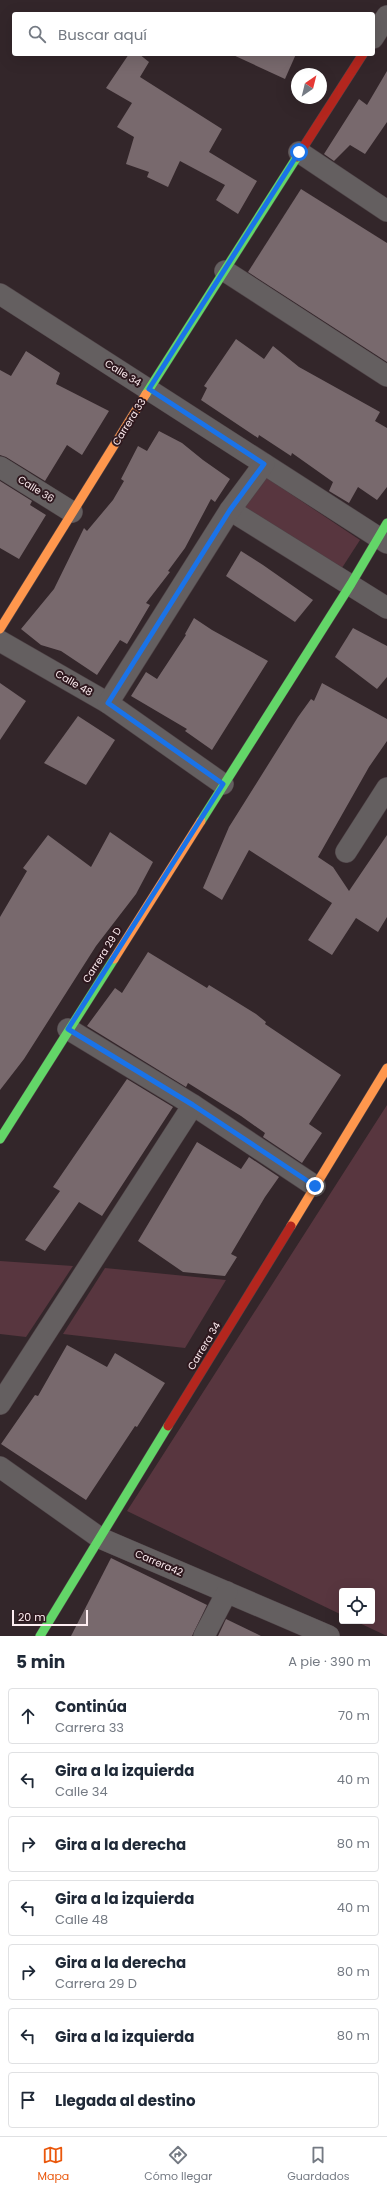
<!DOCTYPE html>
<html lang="es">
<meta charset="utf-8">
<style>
:root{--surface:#fff;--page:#f6f6f7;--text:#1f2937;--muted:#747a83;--line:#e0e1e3;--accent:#ea580c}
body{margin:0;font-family:Poppins,sans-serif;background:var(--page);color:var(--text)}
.controls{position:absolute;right:12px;bottom:12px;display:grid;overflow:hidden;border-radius:4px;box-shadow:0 4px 16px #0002}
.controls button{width:36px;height:36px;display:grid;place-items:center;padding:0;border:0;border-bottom:1px solid var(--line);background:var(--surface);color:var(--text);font:20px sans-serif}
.compass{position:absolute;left:291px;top:68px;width:36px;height:36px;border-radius:50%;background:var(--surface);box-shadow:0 4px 16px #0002;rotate:35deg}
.scale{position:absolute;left:12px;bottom:10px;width:76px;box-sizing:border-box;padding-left:4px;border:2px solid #feedf1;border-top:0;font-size:11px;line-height:14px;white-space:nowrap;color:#feedf1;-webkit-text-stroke:3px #2e181e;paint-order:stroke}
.stop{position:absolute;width:12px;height:12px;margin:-9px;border:3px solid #1a73e8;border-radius:50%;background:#fff}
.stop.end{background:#1a73e8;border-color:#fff;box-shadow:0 1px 4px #0008}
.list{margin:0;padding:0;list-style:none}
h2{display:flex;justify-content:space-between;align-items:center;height:52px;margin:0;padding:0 16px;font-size:17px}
h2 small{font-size:13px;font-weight:400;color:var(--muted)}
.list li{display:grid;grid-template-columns:26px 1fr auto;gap:12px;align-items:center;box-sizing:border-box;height:56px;margin:0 8px 8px;padding:0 8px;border:1px solid var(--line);border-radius:4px}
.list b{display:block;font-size:15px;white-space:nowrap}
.list p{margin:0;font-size:13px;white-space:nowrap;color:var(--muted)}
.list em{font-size:13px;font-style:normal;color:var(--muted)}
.icon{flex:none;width:22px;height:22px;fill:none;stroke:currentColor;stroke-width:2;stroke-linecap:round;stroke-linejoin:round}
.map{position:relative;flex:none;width:387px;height:1636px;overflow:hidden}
.search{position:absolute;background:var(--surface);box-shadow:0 4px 16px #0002;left:12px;right:12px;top:12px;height:44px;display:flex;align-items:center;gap:10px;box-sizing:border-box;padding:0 14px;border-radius:4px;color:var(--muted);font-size:15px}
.sheet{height:500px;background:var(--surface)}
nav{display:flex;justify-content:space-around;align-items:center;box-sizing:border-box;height:56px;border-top:1px solid var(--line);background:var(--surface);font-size:11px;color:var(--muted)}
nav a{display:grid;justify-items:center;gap:2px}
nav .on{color:var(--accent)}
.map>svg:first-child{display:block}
</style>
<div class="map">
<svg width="387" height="1636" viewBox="0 0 387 1636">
<rect width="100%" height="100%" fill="#33262a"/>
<!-- green -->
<g fill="#58363f">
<polygon points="264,476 360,540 338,574 240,510"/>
<polygon points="387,1105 387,1636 355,1621 372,1621 372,1591 342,1591 342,1615 127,1511"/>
<polygon points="0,1261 73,1266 26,1337 0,1334"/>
<polygon points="105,1268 226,1280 185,1348 63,1334"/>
</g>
<!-- building -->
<g fill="#78696d">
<polygon points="129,54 139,54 149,62 140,77 222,129 209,152 257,181 238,214 216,200 225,185 180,161 168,187 147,177 149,172 126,164 134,137 117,127 132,103 106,88"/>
<polygon points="231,54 296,54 285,79"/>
<polygon points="387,71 387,122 365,154 350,145 334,161 324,154 359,99 367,105"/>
<polygon points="301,189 387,243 387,362 248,272"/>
<polygon points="236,339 264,359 273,346 299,367 380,412 375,421 387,428 387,487 377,500 358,487 349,503 329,491 333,482 292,453 291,456 259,435 258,438 201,400 207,388 204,386"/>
<polygon points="26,351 60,373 56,384 109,411 82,455 67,445 45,481 6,457 0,455 0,370 11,376"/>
<polygon points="159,431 182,443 203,460 230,479 215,502 211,499 185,548 168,571 170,572 146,603 150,605 127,644 120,640 97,675 61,651 41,645 21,629 54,589 84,528 87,531 113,500 124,481 121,479 138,446 147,451"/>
<polygon points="0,481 32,501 30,505 46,515 19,559 0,548"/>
<polygon points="241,551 263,565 313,600 295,622 226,576"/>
<polygon points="194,618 212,630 268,661 212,750 185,731 187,729 131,696 146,672 157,679 186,635 185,634"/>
<polygon points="353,628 387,646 387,677 377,689 335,657"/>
<polygon points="0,683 26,701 0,740"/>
<polygon points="322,683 387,719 387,741 369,767 318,857 333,867 349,891 387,835 387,917 378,932 356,918 332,955 308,940 332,903 249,850 222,900 203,888 229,827 298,717 311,699 314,701"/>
<polygon points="78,716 115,740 86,785 44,763"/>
<polygon points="110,832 153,862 136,894 96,946 24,1059 0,1090 0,917 27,871 23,868 48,835 91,867"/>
<polygon points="148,952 207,988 209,985 256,1014 266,1022 265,1024 341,1075 309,1124 322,1133 302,1163 263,1137 265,1133 241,1116 188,1083 186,1087 87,1026 115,988 122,993"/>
<polygon points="127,1079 173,1107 102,1216 79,1202 45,1251 25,1240 60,1191 53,1187"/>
<polygon points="197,1142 241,1169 249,1157 279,1177 265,1197 231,1254 237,1257 225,1276 183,1272 138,1241"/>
<polygon points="67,1345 107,1367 115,1353 165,1383 137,1427 135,1426 86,1500 1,1444 35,1395 38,1396"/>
<polygon points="111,1558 207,1605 192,1636 71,1636"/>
<polygon points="226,1619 261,1636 218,1636"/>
</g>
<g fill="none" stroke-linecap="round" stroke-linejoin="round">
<defs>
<g id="street">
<polyline points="373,38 387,16"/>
<polyline points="299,152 387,211"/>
<polyline points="225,271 387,376"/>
<polyline points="0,294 387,543"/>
<polyline points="0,467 72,512"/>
<polyline points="230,510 387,608"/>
<polyline points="0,641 108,703 223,784"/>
<polyline points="108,703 230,510 264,464"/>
<polyline points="346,852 387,788"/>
<polyline points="68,1029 193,1105 315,1186"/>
<polyline points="0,1404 193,1105"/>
<polyline points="0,1467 100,1538 329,1636"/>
<polyline points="204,1636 227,1592"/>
</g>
<g id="fast">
<polyline points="146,394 297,157"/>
<polyline points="201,821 351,584 387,523"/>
<polyline points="0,1139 114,959"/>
<polyline points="40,1636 168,1426"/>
</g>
<g id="slow">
<polyline points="0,629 146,394"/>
<polyline points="114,959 201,821"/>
<polyline points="291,1226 387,1068"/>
</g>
<g id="jam">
<polyline points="297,157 363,54"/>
<polyline points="168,1426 291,1226"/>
</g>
</defs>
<!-- street casing -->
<use href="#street" stroke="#4f4347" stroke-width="22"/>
<!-- fast casing -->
<use href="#fast" stroke="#4f4347" stroke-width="10"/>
<!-- slow casing -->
<use href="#slow" stroke="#4f4347" stroke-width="10"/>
<!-- jam casing -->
<use href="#jam" stroke="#4f4347" stroke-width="10"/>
<!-- street -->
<use href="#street" stroke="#645f60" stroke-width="21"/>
<!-- fast -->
<use href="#fast" stroke="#63d668" stroke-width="9"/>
<!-- slow -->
<use href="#slow" stroke="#ff974d" stroke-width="9"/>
<!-- jam -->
<use href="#jam" stroke="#b3261e" stroke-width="9"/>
</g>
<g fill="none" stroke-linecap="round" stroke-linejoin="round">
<!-- route -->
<polyline stroke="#1a73e8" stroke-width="5" points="299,152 149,389 264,464 230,510 108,703 223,784 68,1029 193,1105 315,1186"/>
</g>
<g text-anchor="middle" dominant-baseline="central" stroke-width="4" stroke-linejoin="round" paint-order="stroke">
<!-- street labels -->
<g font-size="10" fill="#feedf1" stroke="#2e181e">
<text transform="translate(123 373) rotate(32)">Calle 34</text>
<text transform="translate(129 422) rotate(-58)">Carrera 33</text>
<text transform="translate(36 489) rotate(32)">Calle 36</text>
<text transform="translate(74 683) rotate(30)">Calle 48</text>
<text transform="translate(102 955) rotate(-58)">Carrera 29 D</text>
<text transform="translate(204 1346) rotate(-59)">Carrera 34</text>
<text transform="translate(159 1563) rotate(23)">Carrera42</text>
</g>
</g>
</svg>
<div class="controls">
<button><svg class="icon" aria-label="locate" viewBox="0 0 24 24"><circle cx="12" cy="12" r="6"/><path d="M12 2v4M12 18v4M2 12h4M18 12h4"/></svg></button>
</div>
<svg class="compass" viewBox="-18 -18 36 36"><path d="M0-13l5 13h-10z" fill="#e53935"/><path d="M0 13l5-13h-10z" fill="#747a83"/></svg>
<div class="scale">20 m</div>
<div class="stop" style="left:299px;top:152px"></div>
<div class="stop end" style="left:315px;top:1186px"></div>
<div class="search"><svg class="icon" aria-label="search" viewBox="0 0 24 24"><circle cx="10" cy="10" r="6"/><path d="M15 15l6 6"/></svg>Buscar aquí</div>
</div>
<section class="sheet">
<h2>5 min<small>A pie · 390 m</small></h2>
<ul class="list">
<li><svg class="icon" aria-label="ahead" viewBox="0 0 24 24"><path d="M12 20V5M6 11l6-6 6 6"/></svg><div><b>Continúa</b><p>Carrera 33</p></div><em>70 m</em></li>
<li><svg class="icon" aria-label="left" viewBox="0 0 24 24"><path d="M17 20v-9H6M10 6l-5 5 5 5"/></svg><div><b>Gira a la izquierda</b><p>Calle 34</p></div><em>40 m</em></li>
<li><svg class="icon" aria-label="right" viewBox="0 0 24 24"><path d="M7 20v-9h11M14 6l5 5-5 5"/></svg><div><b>Gira a la derecha</b></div><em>80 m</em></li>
<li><svg class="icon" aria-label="left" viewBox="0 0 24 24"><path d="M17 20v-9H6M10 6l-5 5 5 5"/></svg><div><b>Gira a la izquierda</b><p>Calle 48</p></div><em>40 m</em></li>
<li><svg class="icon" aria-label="right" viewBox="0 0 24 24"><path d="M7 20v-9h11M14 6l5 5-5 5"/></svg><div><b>Gira a la derecha</b><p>Carrera 29 D</p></div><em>80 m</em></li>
<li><svg class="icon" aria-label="left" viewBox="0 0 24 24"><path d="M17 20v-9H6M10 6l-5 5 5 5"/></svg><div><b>Gira a la izquierda</b></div><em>80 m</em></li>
<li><svg class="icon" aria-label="arrive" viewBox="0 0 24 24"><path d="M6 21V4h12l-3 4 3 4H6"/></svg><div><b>Llegada al destino</b></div></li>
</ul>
</section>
<nav>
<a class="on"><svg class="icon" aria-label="map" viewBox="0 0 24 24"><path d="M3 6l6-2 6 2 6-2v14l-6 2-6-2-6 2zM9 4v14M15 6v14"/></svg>Mapa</a>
<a><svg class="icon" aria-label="directions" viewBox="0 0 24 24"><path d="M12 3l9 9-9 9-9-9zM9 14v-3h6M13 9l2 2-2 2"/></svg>Cómo llegar</a>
<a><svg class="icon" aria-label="saved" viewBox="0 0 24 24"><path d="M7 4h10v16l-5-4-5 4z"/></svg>Guardados</a>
</nav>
